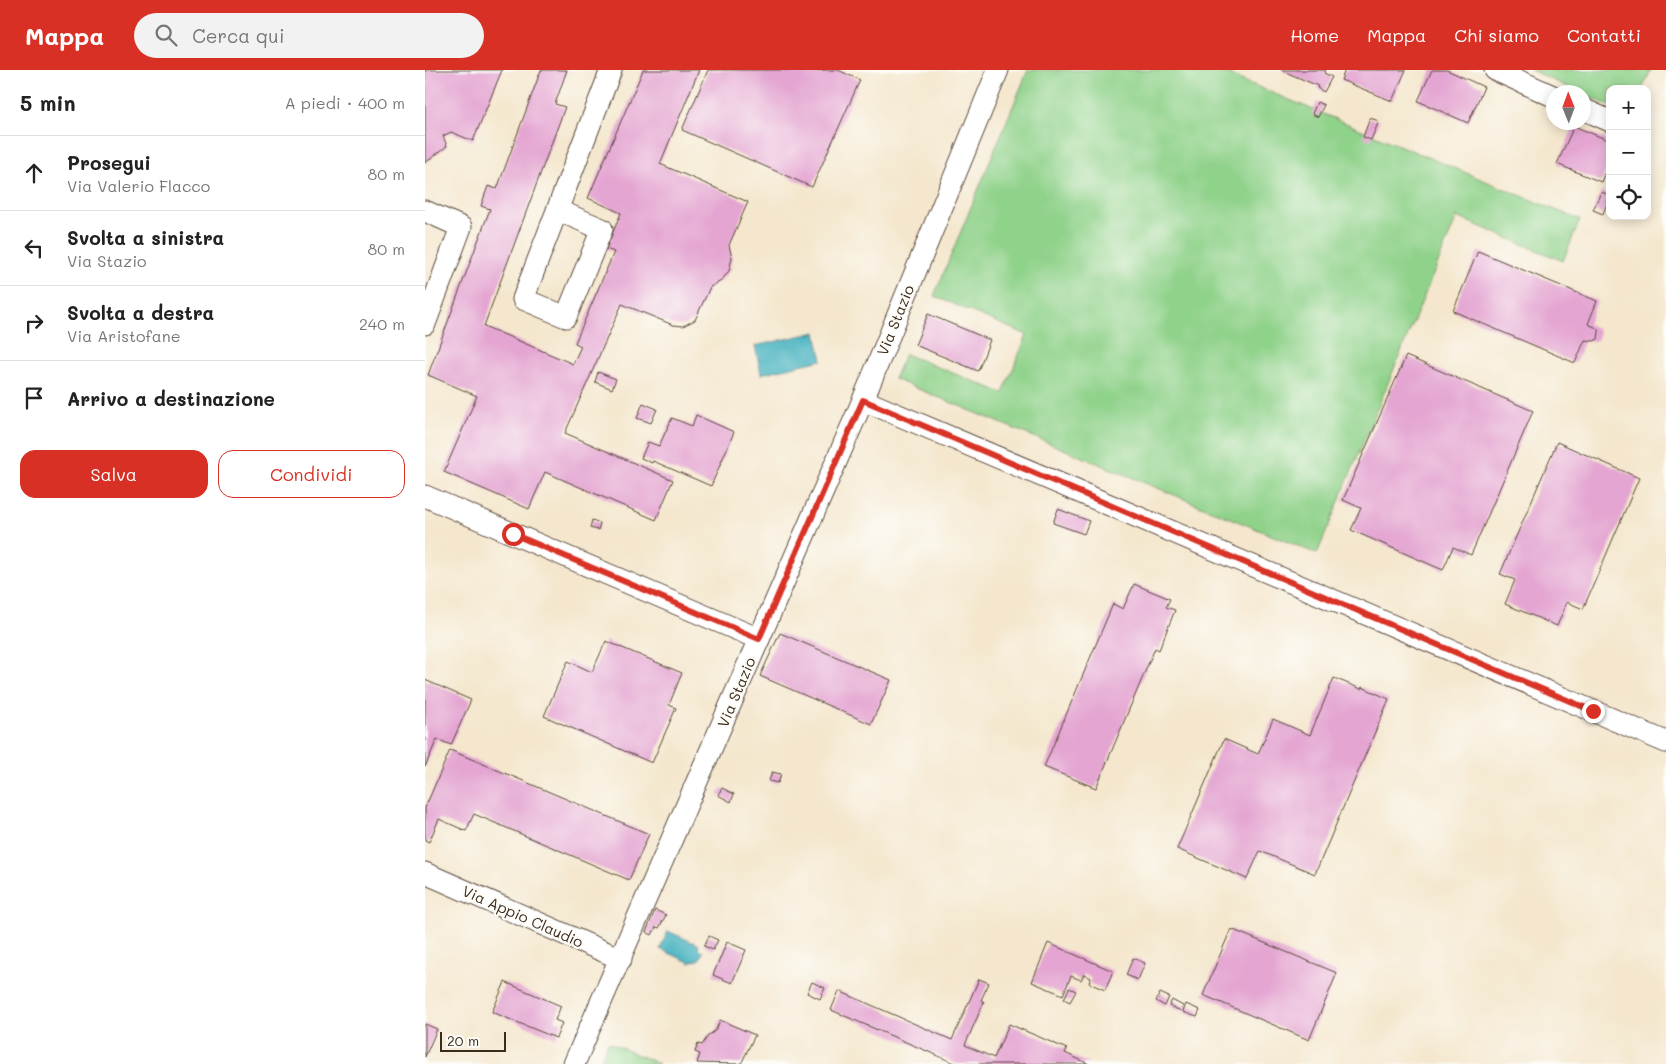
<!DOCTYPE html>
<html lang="it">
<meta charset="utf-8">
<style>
:root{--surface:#fff;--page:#f2f2f2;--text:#222;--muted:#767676;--line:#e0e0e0;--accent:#d93025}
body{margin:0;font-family:Mali,sans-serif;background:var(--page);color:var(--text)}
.controls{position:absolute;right:15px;top:15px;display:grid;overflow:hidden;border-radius:10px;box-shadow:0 2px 12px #0003}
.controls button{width:45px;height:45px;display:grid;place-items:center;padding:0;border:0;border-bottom:1px solid var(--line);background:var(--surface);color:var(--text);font:25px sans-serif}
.compass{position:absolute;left:1121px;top:15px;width:45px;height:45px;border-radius:50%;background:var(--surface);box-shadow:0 2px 12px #0003;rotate:359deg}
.scale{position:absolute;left:15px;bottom:12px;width:66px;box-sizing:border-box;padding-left:5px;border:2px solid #3b2a1e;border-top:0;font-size:14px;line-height:18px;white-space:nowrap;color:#3b2a1e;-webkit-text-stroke:4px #fdfcf7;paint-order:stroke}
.stop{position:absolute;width:15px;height:15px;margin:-11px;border:4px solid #d93025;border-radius:50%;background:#fff}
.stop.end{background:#d93025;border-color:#fff;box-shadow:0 1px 5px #0008}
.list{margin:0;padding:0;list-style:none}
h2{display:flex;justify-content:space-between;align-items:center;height:65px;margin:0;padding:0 20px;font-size:21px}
h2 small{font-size:16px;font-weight:400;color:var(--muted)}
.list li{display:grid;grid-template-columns:32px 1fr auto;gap:15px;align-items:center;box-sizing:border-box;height:75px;padding:0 20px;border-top:1px solid var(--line)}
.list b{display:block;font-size:19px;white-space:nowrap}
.list p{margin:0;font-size:16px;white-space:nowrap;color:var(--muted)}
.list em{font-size:16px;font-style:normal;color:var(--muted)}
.actions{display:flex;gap:10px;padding:15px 20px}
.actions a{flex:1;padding:11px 0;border:1px solid var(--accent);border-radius:15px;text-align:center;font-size:18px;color:var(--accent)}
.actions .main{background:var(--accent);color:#fff}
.icon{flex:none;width:28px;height:28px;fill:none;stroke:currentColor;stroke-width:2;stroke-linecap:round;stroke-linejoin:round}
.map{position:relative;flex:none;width:1241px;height:994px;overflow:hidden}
header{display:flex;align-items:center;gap:30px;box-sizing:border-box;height:70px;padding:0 25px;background:var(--accent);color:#fff}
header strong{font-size:24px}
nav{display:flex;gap:28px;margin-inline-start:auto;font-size:18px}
.search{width:350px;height:45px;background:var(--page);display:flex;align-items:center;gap:12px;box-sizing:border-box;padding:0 18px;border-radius:28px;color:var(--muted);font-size:19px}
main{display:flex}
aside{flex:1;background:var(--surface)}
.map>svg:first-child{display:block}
</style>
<header>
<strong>Mappa</strong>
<div class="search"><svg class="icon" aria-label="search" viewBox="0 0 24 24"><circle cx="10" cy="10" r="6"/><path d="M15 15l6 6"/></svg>Cerca qui</div>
<nav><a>Home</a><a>Mappa</a><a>Chi siamo</a><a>Contatti</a></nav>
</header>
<main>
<aside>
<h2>5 min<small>A piedi · 400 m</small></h2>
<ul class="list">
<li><svg class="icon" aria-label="ahead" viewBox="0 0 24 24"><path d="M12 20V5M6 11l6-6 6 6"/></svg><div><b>Prosegui</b><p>Via Valerio Flacco</p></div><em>80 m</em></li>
<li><svg class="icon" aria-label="left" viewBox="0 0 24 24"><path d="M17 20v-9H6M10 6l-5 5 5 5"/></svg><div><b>Svolta a sinistra</b><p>Via Stazio</p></div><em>80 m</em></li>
<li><svg class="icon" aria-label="right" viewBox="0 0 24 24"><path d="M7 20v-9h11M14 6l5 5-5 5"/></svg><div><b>Svolta a destra</b><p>Via Aristofane</p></div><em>240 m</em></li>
<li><svg class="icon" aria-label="arrive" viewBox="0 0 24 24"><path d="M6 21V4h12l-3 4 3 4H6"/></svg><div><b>Arrivo a destinazione</b></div></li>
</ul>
<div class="actions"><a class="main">Salva</a><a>Condividi</a></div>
</aside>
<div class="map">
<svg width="1241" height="994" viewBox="0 0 1241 994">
<rect width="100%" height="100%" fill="#fdfcf7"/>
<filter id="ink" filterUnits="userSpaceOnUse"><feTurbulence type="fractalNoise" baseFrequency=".02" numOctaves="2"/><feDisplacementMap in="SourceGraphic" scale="10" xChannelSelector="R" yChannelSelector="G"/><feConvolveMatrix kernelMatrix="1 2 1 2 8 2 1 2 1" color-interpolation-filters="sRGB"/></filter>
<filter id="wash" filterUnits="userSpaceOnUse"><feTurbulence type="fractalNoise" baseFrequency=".0096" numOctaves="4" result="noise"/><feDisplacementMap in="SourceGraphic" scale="20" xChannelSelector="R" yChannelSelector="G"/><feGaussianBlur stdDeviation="1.12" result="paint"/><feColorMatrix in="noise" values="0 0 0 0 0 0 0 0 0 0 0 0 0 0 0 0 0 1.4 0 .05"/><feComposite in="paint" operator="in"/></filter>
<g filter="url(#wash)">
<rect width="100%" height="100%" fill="#f4e7ce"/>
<!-- green -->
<g fill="#8fd28a" stroke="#657e54">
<polygon points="603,0 792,0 1155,150 1138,191 1032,147 892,484 469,309 480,284 578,323 602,265 509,226"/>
<polygon points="1105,0 1226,0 1217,19 1185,19 1185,36 1159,24 1158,22 1154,22"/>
<polygon points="183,972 234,994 174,994"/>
</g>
<!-- water -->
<g fill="#43b1bf" stroke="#3f6e6e">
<polygon points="391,262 397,290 336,304 330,276"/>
<polygon points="243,861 274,875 273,878 278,882 274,890 268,891 266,893 235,879"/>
</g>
<g id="blocks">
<!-- building -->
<g fill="#e4a5d2">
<polygon points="0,0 77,0 48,71 26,62 18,66 22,76 0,93"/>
<polygon points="116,0 142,0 130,34 140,37 59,256 148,294 156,276 150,273 189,182 181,179 196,143 163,128 218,0 274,0 235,94 323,132 304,175 307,188 304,201 296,211 285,217 270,250 258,256 248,255 197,234 140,363 248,410 231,450 120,402 104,439 19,402 52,326 3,305 65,139 56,136 63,116 72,119"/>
<polygon points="283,0 413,0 435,10 387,117 257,60"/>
<polygon points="856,0 901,0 899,3 907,7 899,22 892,18 893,16"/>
<polygon points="920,0 981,0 967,31 916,10"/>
<polygon points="1007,0 1022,0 1059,17 1043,53 993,31"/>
<polygon points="892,32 899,35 893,47 887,44"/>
<polygon points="945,48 954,51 946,70 938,67"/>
<polygon points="1149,56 1185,71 1185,91 1176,112 1132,94"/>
<polygon points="1176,122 1185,125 1178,144 1168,140"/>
<polygon points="1053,181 1172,231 1163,254 1170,257 1174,261 1173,269 1169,271 1160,270 1150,293 1028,241"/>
<polygon points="503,244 565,270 553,301 490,275"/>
<polygon points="981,286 1108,341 1046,485 1028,477 1018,500 926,460 936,438 918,430"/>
<polygon points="173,302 191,309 187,319 170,312"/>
<polygon points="218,333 232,339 226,353 212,348"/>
<polygon points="271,345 309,362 286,416 228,391 227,393 216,388 223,372 234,376 247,348 267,356"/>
<polygon points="1132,372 1214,408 1158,539 1142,532 1132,556 1080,534 1090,510 1075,504"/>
<polygon points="633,439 664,451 659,464 628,453"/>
<polygon points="167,450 175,453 173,460 165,458"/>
<polygon points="709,514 745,529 741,537 750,540 734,580 730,578 671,718 619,697 688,534 698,539"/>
<polygon points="355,563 466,610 446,654 335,606"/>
<polygon points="181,571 257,603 244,635 251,638 227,693 119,646 143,591 167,602"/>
<polygon points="909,608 936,619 937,617 964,629 890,804 835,781 822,809 752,779 799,669 833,684 848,649 885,665"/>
<polygon points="0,610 46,630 26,675 12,669 0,697"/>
<polygon points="25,680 224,764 204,810 49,744 41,761 14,749 4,772 0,770 0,738"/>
<polygon points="347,702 356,704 353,713 344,711"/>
<polygon points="297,718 309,724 306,732 293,725"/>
<polygon points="230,840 241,845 234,858 231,857 227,865 221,862"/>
<polygon points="806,859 912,903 884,970 778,925"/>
<polygon points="284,866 293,870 288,880 279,876"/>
<polygon points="302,872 321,880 307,913 288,905"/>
<polygon points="623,873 688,901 680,920 664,913 666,908 659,904 656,910 646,906 638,925 607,912"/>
<polygon points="708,888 720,893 713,910 701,905"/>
<polygon points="554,909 564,913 556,930 559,932 540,975 569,988 584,954 642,979 640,983 664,994 532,994 406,940 414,921 527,970"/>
<polygon points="80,912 136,936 130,950 137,953 131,968 67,942"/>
<polygon points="387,912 400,918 395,929 382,923"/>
<polygon points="644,918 651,921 645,932 639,929"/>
<polygon points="735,923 744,927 740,936 731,931"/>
<polygon points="747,930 758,936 756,941 744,936"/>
<polygon points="761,934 775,940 772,947 758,942"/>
<polygon points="295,950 330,965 316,994 272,993 275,984 270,982 273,974 277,975 283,966 291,960"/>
<polygon points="0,954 12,959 0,987"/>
</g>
</g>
</g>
<g filter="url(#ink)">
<use href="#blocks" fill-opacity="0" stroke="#574638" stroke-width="1"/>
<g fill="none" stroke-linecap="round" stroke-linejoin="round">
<defs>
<g id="minor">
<polyline points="1070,0 1128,26"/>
<polyline points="1158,39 1185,51"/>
<polyline points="132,140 177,159 141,247 98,229 186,0"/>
<polyline points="0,141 36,157 0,254"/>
<polyline points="438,330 1241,672"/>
<polyline points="0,426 334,569"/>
<polyline points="0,803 196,889"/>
<polyline points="149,994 438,330 573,0"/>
</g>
</defs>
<!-- minor casing -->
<use href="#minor" stroke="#574638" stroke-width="23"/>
<!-- minor -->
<use href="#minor" stroke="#fff" stroke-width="21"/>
</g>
</g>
<g fill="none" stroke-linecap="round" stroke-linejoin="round" filter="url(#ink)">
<!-- route -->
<polyline stroke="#d93025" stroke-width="6" points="88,464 334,569 438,330 1168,641"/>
</g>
<g text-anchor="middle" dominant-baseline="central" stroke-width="4.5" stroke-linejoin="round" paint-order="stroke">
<!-- street labels -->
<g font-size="15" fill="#3b2a1e" stroke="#fdfcf7">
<text transform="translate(470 250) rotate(-68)">Via Stazio</text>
<text transform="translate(311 622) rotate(-67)">Via Stazio</text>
<text transform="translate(98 846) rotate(24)">Via Appio Claudio</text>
</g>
</g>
</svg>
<div class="controls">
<button>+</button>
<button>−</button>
<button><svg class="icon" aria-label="locate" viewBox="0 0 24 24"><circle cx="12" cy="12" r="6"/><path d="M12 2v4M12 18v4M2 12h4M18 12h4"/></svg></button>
</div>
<svg class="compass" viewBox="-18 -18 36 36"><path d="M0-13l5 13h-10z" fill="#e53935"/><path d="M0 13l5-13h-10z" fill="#767676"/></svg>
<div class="scale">20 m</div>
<div class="stop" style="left:88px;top:464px"></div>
<div class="stop end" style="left:1168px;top:641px"></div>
</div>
</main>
